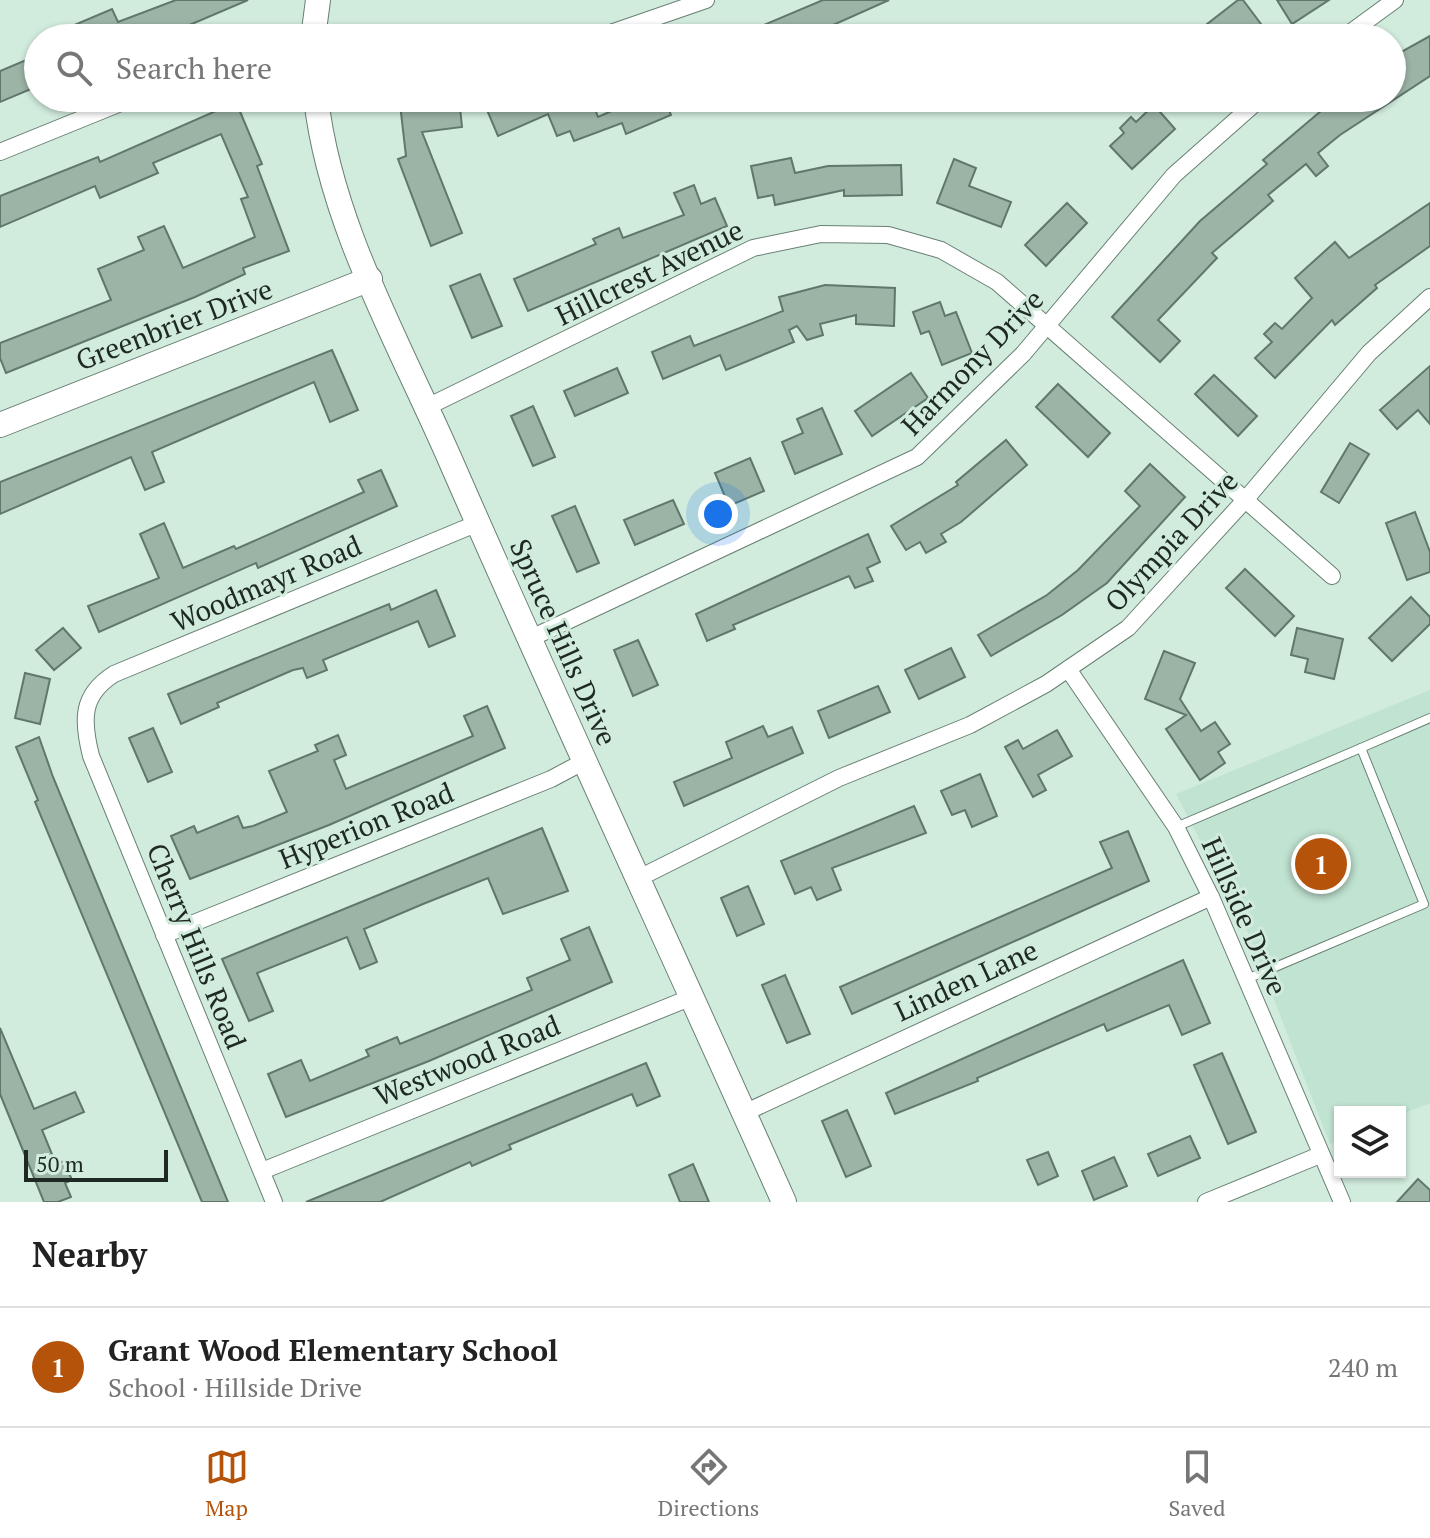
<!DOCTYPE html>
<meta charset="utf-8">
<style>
:root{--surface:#fff;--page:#f6f6f6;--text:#222;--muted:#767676;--line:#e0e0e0;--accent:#b45309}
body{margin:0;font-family:"PT Serif",serif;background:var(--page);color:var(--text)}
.controls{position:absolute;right:24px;bottom:24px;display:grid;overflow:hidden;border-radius:0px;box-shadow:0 2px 6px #0004}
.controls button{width:72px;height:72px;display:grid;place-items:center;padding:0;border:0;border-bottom:2px solid var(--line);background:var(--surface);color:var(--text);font:40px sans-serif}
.scale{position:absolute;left:24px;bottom:20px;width:144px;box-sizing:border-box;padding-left:8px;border:4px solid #1f2924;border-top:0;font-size:22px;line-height:28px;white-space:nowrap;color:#1f2924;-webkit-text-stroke:6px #d1ebdd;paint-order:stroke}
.you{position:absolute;left:718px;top:514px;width:28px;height:28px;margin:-20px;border:6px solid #fff;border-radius:50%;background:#1a73e8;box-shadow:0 0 0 12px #1a73e833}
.badge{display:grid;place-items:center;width:52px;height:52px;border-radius:50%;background:var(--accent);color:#fff;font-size:26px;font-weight:700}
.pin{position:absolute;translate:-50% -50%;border:4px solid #fff;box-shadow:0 2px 8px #0006}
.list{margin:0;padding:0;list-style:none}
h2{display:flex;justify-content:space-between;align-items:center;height:104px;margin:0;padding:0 32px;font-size:34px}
h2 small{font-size:26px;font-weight:400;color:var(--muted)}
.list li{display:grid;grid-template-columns:52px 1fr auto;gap:24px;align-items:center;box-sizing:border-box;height:120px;padding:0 32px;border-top:2px solid var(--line)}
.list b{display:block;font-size:30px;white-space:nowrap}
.list p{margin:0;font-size:26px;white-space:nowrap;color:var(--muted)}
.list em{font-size:26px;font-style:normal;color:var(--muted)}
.icon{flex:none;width:44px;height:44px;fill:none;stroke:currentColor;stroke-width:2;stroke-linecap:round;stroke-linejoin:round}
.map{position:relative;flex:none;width:1430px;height:1202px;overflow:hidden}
.search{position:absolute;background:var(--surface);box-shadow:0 2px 6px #0004;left:24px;right:24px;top:24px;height:88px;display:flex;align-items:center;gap:20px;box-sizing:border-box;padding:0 28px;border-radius:44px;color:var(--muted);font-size:30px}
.sheet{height:224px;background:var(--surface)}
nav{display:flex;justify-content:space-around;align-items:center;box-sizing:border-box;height:112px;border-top:2px solid var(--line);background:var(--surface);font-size:22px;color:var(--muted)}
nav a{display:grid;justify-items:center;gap:4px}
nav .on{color:var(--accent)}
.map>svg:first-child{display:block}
</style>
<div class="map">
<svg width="1430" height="1202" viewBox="0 0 1430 1202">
<rect width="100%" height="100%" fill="#d1ebdd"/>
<!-- built -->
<polygon fill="#c1e3d1" points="1430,690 1430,1103 1400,1115 1400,1112 1340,1112 1340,1140 1330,1144 1249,935 1176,794"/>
<!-- building -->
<g fill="#9bb4a6" stroke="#60776b" stroke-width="2">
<polygon points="176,0 248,0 159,38 44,38 112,9 118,22"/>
<polygon points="823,0 889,0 804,38 733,38"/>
<polygon points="1238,0 1243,0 1261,24 1242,38 1210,38 1202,28"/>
<polygon points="1277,0 1329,0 1292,24"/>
<polygon points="1430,36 1430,76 1340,135 1318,153 1328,166 1316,176 1306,164 1268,195 1273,201 1212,253 1217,258 1158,320 1180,341 1160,362 1112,317 1200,221 1267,164 1263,160 1328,105 1339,98 1392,98 1392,57"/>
<polygon points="38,55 38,86 0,102 0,71"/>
<polygon points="459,98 462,127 422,132 462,233 431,246 398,159 406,156 400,104"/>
<polygon points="515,98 591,98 598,117 641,98 664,98 671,115 626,134 622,123 574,141 570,131 557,136 548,114 498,136 487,110"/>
<polygon points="236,102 262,164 257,166 289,251 243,268 245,274 195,297 6,373 0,358 0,343 111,300 98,269 144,250 138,237 164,226 183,268 255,237 241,199 248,197 221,134 153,163 158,173 100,198 95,186 0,227 0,196 98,157 100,162"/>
<polygon points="1154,105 1175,129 1132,169 1110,146 1124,133 1120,128 1131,117 1136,122"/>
<polygon points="791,158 795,173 828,166 901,165 902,195 844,196 844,190 775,205 773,195 758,198 751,166"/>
<polygon points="954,159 976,168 969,186 1011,202 1001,227 937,203"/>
<polygon points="694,185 701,204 715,198 727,226 528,311 514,279 596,244 593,239 619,228 623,238 684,215 674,193"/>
<polygon points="1067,203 1087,223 1046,266 1025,245"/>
<polygon points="1430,203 1430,246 1375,285 1377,288 1335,325 1332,320 1275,378 1255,358 1272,342 1264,334 1275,323 1282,329 1312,298 1295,278 1335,242 1349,258"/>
<polygon points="480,274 502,326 472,338 450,286"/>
<polygon points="825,285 895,288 894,326 856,324 856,315 820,324 823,335 807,340 797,326 789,330 794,342 726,370 720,355 663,379 652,352 690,336 694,346 783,311 779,297"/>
<polygon points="940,302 945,316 956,312 972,353 942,365 929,331 921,334 913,312"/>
<polygon points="332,350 358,410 330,422 314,382 152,452 164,482 145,490 131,457 0,514 0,482"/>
<polygon points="1430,366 1430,424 1418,410 1397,429 1380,410"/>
<polygon points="617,368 628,393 575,416 564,391"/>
<polygon points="911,373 928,398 872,436 855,411"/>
<polygon points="1214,375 1257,416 1238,436 1195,394"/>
<polygon points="1058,384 1110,433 1088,457 1036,407"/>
<polygon points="533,406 555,457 533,466 511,416"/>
<polygon points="822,408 842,454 795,474 782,442 803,433 797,419"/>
<polygon points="1006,440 1027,465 961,522 941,534 946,542 926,553 920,542 906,550 891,526 958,485 956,482"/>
<polygon points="1350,443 1369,454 1339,503 1321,492"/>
<polygon points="750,458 764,491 729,506 715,473"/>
<polygon points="1150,464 1185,497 1107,583 1062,615 991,656 978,635 1047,595 1078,570 1140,506 1125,491"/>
<polygon points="381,470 397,506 258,568 256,563 99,632 88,606 159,578 140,534 164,523 183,568 234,546 236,549 364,492 358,480"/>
<polygon points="673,500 684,524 635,545 624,520"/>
<polygon points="575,506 599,563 577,572 552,516"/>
<polygon points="1415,512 1430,552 1430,572 1407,580 1386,523"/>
<polygon points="868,534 880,562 867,568 873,581 855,588 849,576 733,625 735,629 707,641 696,614"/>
<polygon points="1245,569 1294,616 1275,636 1226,588"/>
<polygon points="436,590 455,636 429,647 418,621 323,660 327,670 307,678 303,668 293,670 217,703 219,707 181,724 168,694 389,604 391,610"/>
<polygon points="1411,597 1430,617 1430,624 1392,661 1369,638"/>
<polygon points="63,628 81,648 54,670 36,650"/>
<polygon points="1297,628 1343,639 1334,679 1305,672 1308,659 1291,655"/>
<polygon points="638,640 658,685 633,696 614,650"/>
<polygon points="951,648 965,677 919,699 905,670"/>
<polygon points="1164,651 1195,663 1180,699 1201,731 1215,722 1230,744 1218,752 1225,763 1200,780 1166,729 1186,715 1145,699"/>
<polygon points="25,673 50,679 40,724 15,718"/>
<polygon points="878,686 890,712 829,738 818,711"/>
<polygon points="487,706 505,748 329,825 190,879 171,836 194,826 197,833 238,816 243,828 253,826 287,812 269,771 318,751 315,745 338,735 346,755 334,760 346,789 473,736 464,716"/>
<polygon points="763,726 768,737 792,727 803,753 684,806 674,782 732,758 726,742"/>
<polygon points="153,728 172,772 148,782 129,738"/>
<polygon points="1057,730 1072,756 1038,775 1046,790 1033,797 1005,747 1018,740 1023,749"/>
<polygon points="39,737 53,777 228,1202 202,1202 35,802 38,800 16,747"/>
<polygon points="980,774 997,816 972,827 965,810 952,815 941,791"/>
<polygon points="914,806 926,833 832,868 841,890 817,900 811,887 795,894 781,861"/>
<polygon points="542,828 568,891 503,914 488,878 423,904 364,929 377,962 360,969 347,937 257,973 273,1011 249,1021 222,959"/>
<polygon points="1128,831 1149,881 852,1014 840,987 1112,868 1100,842"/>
<polygon points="748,886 764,924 737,936 721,898"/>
<polygon points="589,927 612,982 429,1061 286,1117 268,1074 301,1060 310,1081 369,1056 366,1050 397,1037 400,1044 532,990 527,978 570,960 561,939"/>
<polygon points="1183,960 1210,1023 1182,1035 1169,1005 1107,1031 1104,1024 977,1078 978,1081 895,1114 886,1093"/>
<polygon points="785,975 810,1034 787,1043 762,985"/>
<polygon points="0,1028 34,1109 75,1092 84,1112 42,1130 56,1164 64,1161 72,1180 65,1183 71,1197 58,1202 44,1202 0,1094"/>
<polygon points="1222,1053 1256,1132 1228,1144 1194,1065"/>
<polygon points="646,1063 660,1096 637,1106 632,1094 509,1145 511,1149 472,1166 470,1162 380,1202 306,1202"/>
<polygon points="847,1110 871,1166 846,1177 822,1121"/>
<polygon points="1190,1136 1200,1158 1158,1176 1148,1154"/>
<polygon points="1048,1152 1058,1176 1038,1185 1027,1160"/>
<polygon points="1114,1157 1127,1186 1094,1200 1082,1171"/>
<polygon points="693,1164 709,1202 680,1202 669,1175"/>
<polygon points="1418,1179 1430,1190 1430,1202 1397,1202"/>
</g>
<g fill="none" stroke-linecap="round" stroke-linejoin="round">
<defs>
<g id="lane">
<polyline points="1361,748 1430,718"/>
<polyline points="1176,827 1361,748 1424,904 1247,979"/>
</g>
<g id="street">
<polyline points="596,38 706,0"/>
<polyline points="1343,38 1395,0"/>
<polyline points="0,152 133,98"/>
<polyline points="427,407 753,248 821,234 888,235 941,250 997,282 1332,576"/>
<polyline points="529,639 917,457 1023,354 1174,175 1261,98"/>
<polyline points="1068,669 1176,827 1211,897 1342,1202"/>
<polyline points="639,878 839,778 970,725 1046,684 1128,628 1246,499 1369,353 1430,297"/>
<polyline points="164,935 551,779 585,761"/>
<polyline points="744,1113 1211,897"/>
<polyline points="262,1171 692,997"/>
<path d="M274,1202L91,756C82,720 81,695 114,674L478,523"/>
<polyline points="1206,1202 1320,1155"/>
</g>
<g id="secondary">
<polyline points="313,38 318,0"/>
<path d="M316,98C330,225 402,348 452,464C560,711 674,956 784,1202"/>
<polyline points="0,425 370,279"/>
</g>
</defs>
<!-- lane casing -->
<use href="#lane" stroke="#688073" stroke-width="10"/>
<!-- street casing -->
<use href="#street" stroke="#688073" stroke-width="18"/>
<!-- secondary casing -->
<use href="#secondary" stroke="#688073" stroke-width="26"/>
<!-- lane -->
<use href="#lane" stroke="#fff" stroke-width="8"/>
<!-- street -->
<use href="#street" stroke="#fff" stroke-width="16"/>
<!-- secondary -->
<use href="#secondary" stroke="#fff" stroke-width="24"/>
</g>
<g text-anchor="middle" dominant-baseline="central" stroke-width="6" stroke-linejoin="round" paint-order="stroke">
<!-- street labels -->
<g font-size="28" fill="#1f2924" stroke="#d1ebdd">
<text transform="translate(649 272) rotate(-26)">Hillcrest Avenue</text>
<text transform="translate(174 324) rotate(-21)">Greenbrier Drive</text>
<text transform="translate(972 362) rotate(-46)">Harmony Drive</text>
<text transform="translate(1171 541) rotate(-47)">Olympia Drive</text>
<text transform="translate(266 583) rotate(-23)">Woodmayr Road</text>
<text transform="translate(564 642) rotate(66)">Spruce Hills Drive</text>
<text transform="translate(366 825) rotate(-22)">Hyperion Road</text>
<text transform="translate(1245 916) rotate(66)">Hillside Drive</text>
<text transform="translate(197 946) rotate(68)">Cherry Hills Road</text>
<text transform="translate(966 980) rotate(-25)">Linden Lane</text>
<text transform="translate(467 1060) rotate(-22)">Westwood Road</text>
</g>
</g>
</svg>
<div class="controls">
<button><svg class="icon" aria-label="layers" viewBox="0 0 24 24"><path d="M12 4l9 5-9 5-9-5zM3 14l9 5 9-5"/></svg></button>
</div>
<div class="scale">50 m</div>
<div class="you"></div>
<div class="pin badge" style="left:1321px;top:864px">1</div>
<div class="search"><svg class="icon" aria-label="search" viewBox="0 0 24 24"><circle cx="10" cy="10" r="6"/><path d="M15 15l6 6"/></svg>Search here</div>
</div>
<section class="sheet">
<h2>Nearby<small></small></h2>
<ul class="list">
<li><span class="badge">1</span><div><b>Grant Wood Elementary School</b><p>School · Hillside Drive</p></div><em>240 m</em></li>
</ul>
</section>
<nav>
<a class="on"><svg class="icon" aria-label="map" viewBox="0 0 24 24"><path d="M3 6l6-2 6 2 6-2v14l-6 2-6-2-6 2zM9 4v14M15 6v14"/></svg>Map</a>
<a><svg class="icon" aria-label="directions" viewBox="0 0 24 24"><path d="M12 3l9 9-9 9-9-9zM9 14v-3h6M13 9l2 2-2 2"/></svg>Directions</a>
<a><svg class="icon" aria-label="saved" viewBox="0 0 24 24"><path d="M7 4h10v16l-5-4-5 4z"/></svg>Saved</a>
</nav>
